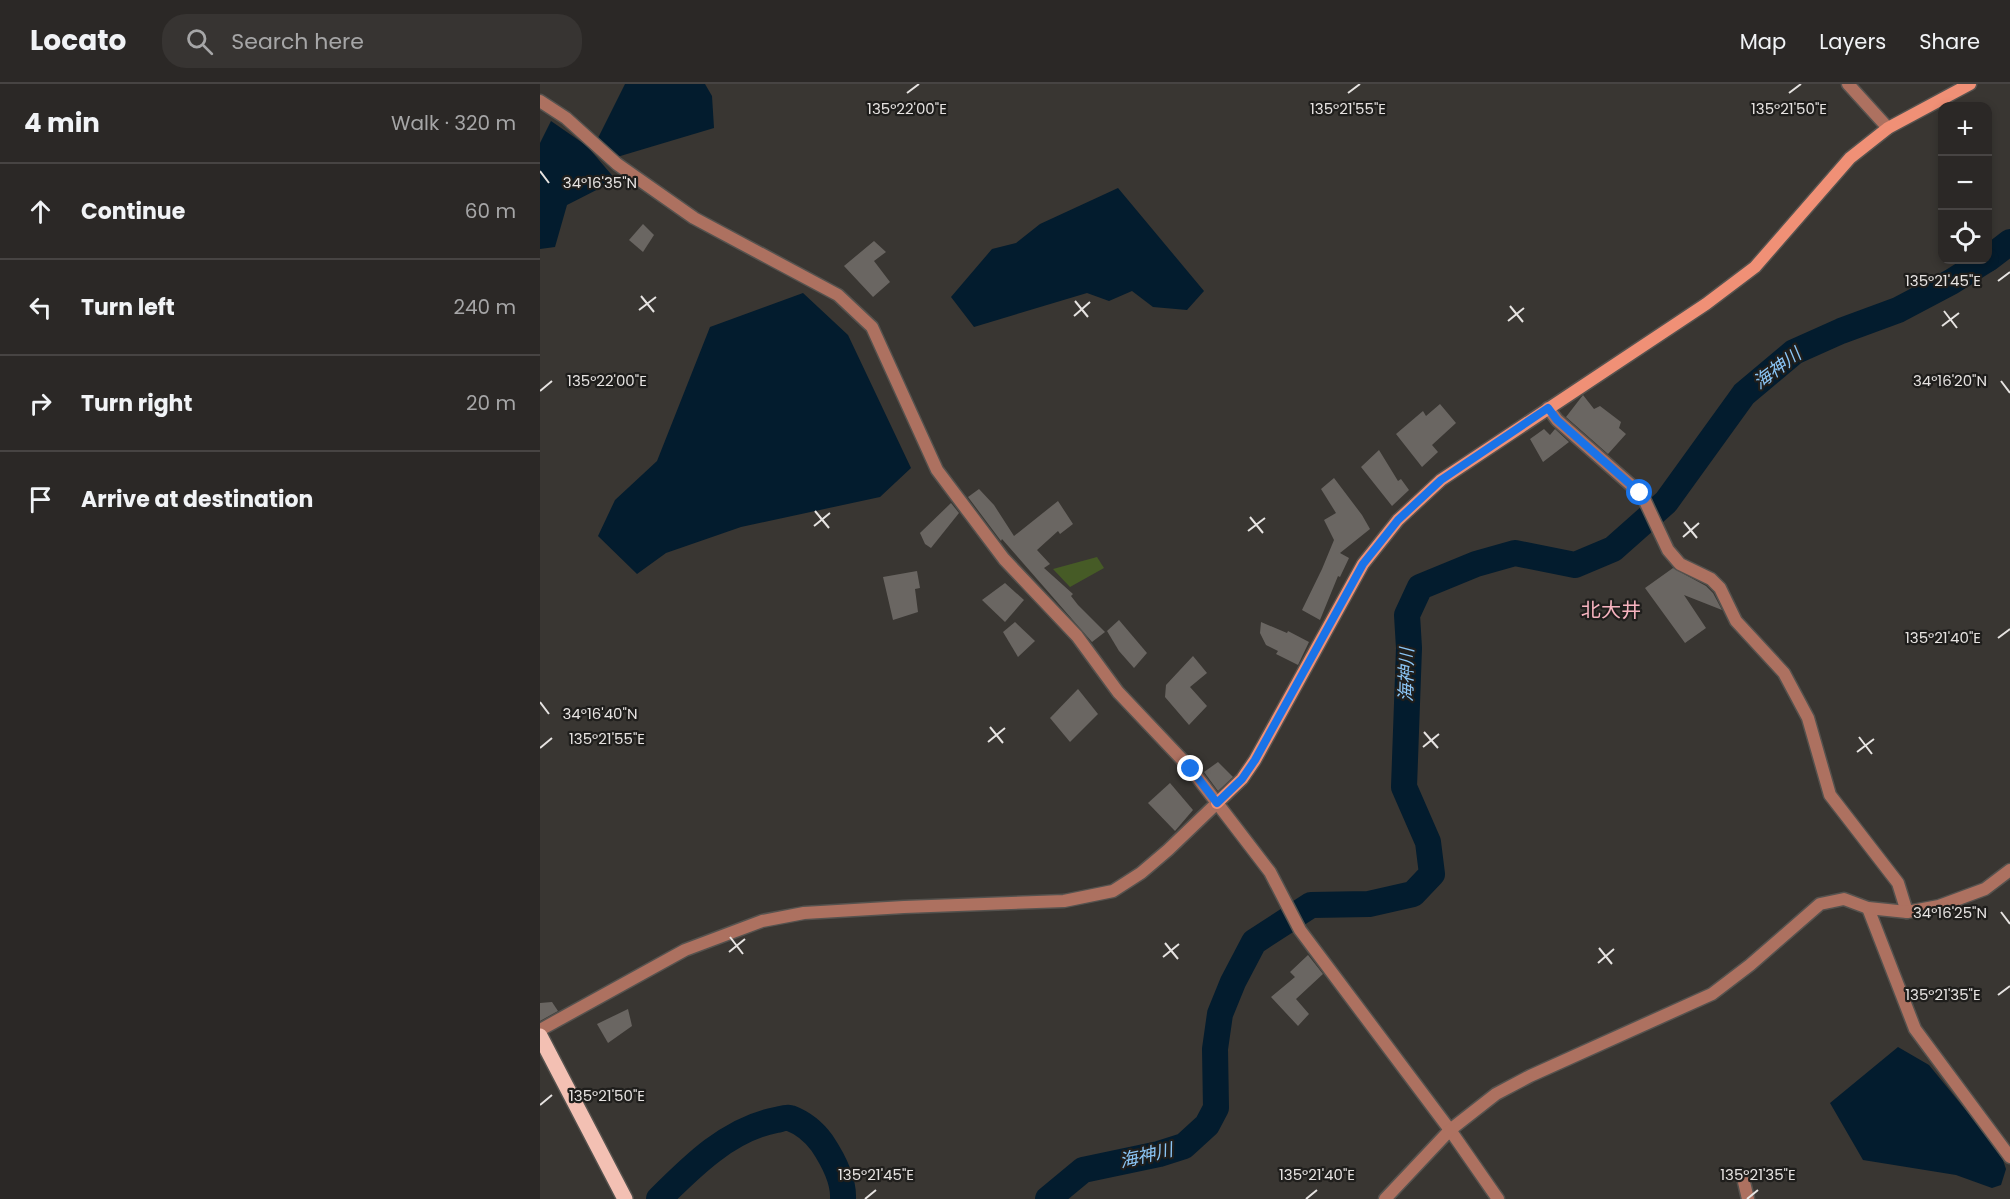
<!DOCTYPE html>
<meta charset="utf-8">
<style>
:root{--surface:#2b2826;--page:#373432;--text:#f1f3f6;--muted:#a6a6a7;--line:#474443}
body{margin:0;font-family:Poppins,"Noto Sans JP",sans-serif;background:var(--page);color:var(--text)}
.controls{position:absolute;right:18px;top:18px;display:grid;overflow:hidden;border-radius:12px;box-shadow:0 3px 9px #0003}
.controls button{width:54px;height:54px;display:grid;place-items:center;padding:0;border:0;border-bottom:2px solid var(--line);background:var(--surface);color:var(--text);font:30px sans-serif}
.stop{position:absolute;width:18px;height:18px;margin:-14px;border:4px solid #1a73e8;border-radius:50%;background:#fff}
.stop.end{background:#1a73e8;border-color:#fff;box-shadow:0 2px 6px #0008}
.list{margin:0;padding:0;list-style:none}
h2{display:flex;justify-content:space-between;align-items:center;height:78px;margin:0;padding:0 24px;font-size:26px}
h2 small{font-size:20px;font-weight:400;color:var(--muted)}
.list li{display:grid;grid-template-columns:39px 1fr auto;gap:18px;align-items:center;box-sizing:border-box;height:96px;padding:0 24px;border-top:2px solid var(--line)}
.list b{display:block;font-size:22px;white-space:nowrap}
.list em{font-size:20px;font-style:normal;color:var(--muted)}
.icon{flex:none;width:33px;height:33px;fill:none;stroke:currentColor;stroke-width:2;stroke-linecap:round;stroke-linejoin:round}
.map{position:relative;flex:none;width:1470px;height:1115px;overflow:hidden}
header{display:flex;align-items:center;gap:36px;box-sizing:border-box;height:84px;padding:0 30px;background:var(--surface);border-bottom:2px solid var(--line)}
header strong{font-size:28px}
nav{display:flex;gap:33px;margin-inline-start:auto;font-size:21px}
.search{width:420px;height:54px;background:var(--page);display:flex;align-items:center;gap:15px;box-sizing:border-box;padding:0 21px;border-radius:24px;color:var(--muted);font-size:22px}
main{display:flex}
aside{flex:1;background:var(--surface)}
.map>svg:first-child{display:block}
</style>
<header>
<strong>Locato</strong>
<div class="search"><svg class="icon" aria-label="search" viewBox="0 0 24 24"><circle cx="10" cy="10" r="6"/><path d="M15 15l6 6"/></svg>Search here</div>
<nav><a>Map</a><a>Layers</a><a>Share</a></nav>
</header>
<main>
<aside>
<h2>4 min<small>Walk · 320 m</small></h2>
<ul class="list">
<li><svg class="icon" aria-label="ahead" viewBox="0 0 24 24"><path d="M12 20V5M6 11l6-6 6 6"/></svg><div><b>Continue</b></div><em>60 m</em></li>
<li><svg class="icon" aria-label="left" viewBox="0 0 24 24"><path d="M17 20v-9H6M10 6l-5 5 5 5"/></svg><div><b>Turn left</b></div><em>240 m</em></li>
<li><svg class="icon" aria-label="right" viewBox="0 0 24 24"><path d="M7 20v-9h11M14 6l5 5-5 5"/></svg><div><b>Turn right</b></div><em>20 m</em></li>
<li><svg class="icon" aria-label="arrive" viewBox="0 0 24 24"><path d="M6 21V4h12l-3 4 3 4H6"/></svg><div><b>Arrive at destination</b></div></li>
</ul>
</aside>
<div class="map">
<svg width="1470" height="1115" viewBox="0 0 1470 1115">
<rect width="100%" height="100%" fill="#393632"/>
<!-- green -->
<polygon fill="#465b26" points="557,473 564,484 530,503 513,485"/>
<!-- water -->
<g fill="#031c2e">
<polygon points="85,0 165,0 172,12 174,44 77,73 58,54"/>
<polygon points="11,37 47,62 76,96 27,121 15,163 0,165 0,59"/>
<polygon points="578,104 664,207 647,226 613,223 592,207 569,217 547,209 434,243 411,213 452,165 476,159 500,140"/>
<polygon points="263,209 308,251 371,384 340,413 201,443 126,469 97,490 58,452 75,416 117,377 170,243"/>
<polygon points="1358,963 1389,981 1442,1046 1463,1076 1466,1085 1461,1101 1452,1104 1416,1091 1323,1076 1290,1019"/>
</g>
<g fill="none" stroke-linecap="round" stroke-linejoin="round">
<!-- river -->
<g stroke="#031c2e" stroke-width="26">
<polyline points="1448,175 1470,158"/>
<path d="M119,1115C152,1082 189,1045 236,1036C241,1035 246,1033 250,1034C263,1039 274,1048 282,1059C292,1074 304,1096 303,1115"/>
<polyline points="508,1115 543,1086 619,1070 644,1062 667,1041 676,1024 675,965 680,930 693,898 714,858 771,821 829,820 873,810 892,790 888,758 864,703 869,564 867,531 880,503 936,480 975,469 1035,481 1073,465 1126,418 1204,310 1254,268 1301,247 1358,226 1411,198 1446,176"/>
</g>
</g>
<!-- building -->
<g fill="#6a6662">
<polygon points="103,140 114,151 103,168 89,156"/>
<polygon points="334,157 346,168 334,177 350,198 333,213 304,182"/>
<polygon points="1043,311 1054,325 1060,322 1081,338 1079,344 1086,350 1068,370 1026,333"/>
<polygon points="900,320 916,339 892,361 898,368 882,383 856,350 883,327 886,332"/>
<polygon points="1004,345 1010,351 1015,345 1029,358 1003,378 990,355"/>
<polygon points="839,366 858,397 861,395 869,406 852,422 821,383"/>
<polygon points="794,394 822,431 830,445 800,469 809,474 800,493 798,492 780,536 762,526 782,485 794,456 784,436 796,429 781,405"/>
<polygon points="439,405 454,421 474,452 518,417 533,440 520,450 518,447 497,466 510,480 504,484 533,510 531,512 538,521 565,548 552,558 462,455 461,457 428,413"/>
<polygon points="411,419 419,429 391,464 385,460 380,449"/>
<polygon points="1133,484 1166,502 1173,509 1182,526 1144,511 1166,544 1145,559 1105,504"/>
<polygon points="377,487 380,504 375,505 378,528 353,536 343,493"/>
<polygon points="465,499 484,516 465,538 442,516"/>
<polygon points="579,536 607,569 594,584 579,567 567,547"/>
<polygon points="475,538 495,557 478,573 463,548"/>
<polygon points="721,538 747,549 748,547 769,558 758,581 736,570 738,567 726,561 720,549"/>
<polygon points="653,572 667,589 650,603 667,622 649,641 625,613 626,601"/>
<polygon points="538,605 558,630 530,658 510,634"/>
<polygon points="678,678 693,693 678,707 664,688"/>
<polygon points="630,699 653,726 635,747 608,719"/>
<polygon points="768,871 783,890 756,915 769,930 758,942 731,913 755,893 750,888"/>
<polygon points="12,918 18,927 0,937 0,919"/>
<polygon points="88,925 92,942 68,959 57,940"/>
</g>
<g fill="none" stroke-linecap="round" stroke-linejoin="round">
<defs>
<g id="street">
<polyline points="1308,0 1348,44"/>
<polyline points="0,17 26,34 77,80 154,134 298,211 332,243 397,386 464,475 537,552 578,608 651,685 730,788 760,846 910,1046 958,1115"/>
<polyline points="1008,324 1017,336 1100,409 1105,417 1128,466 1140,480 1171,495 1180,504 1196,537 1244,589 1268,634 1290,711 1358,799 1367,828"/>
<polyline points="1328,824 1375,945 1470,1073"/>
<polyline points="0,946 145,866 222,837 264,829 364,823 524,817 573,807 601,789 628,766 677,719"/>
<polyline points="1204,1098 1208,1115"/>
<polyline points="845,1115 910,1046 956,1010 990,992 1172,910 1210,881 1280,820 1304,815 1328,824 1367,828 1399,822 1445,805 1470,786"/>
</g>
<polyline id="secondary" points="677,719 702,695 715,676 823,480 858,436 901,396 1166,220 1215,183 1310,74 1348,44 1430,0"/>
<polyline id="primary" points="0,952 85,1115"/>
</defs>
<!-- street casing -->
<use href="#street" stroke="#55524e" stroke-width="15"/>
<!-- secondary casing -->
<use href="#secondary" stroke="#55524e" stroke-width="15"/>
<!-- primary casing -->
<use href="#primary" stroke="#55524e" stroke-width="18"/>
<!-- street -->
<use href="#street" stroke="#ad7160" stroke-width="12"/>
<!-- secondary -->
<use href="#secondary" stroke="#f09076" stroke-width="12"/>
<!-- primary -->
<use href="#primary" stroke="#f3c0b3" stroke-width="15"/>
</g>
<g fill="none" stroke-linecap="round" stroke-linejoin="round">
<!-- route -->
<polyline stroke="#1a73e8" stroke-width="8" points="651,685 677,719 702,695 715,676 823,480 858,436 901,396 1008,324 1017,336 1100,409"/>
</g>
<!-- ticks -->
<path fill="none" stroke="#e6e3e1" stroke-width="2" d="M367,9L379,0M808,9L820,0M1249,9L1261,0M0,87L9,99M1458,197L1470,188M101,212L114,228M535,217L548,233M970,222L983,238M99,226L116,213M1404,227L1417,244M534,232L550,218M968,237L984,224M1402,242L1419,229M1461,297L1470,309M0,307L12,297M275,427L289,444M710,433L723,449M1144,438L1157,454M274,442L290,429M708,447L725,434M1143,453L1159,439M1458,554L1470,545M0,618L9,630M450,643L463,659M884,648L898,664M1319,653L1332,670M448,658L465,644M883,663L899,650M0,664L12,654M1317,668L1334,655M1461,828L1470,840M190,853L203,870M625,859L638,875M1059,864L1072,880M189,868L205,855M623,873L639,860M1058,879L1074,865M1458,911L1470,902M0,1021L12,1011M325,1115L336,1106M766,1115L777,1106M1207,1115L1218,1106"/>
<g text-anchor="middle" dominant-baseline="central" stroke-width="4.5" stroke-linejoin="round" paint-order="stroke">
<!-- water labels -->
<g font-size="18" font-style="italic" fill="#8bc5f5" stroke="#1f1e1c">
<text transform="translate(1237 284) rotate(-37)">海神川</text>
<text transform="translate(866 591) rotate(-89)">海神川</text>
<text transform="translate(606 1071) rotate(-13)">海神川</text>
</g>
<!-- quarter labels -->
<g font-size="20" fill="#f7b3bf" stroke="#1f1e1c">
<text x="1071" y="526">北大井</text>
</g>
</g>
<g font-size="15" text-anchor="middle" fill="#e6e3e1" stroke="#1f1e1c" stroke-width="4.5" stroke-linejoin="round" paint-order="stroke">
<text x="367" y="30">135°22'00"E</text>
<text x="808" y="30">135°21'55"E</text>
<text x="1249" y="30">135°21'50"E</text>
<text x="60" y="104">34°16'35"N</text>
<text x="1403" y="202">135°21'45"E</text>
<text x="67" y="302">135°22'00"E</text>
<text x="1410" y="302">34°16'20"N</text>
<text x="1403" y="559">135°21'40"E</text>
<text x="60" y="635">34°16'40"N</text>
<text x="67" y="660">135°21'55"E</text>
<text x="1410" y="834">34°16'25"N</text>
<text x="1403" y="916">135°21'35"E</text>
<text x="67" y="1017">135°21'50"E</text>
<text x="336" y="1096">135°21'45"E</text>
<text x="777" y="1096">135°21'40"E</text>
<text x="1218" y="1096">135°21'35"E</text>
</g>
</svg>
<div class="controls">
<button>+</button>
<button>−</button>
<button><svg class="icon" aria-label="locate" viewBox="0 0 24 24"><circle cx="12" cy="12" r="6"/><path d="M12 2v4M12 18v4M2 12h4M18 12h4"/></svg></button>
</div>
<div class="stop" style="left:1100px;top:409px"></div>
<div class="stop end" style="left:651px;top:685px"></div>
</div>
</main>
